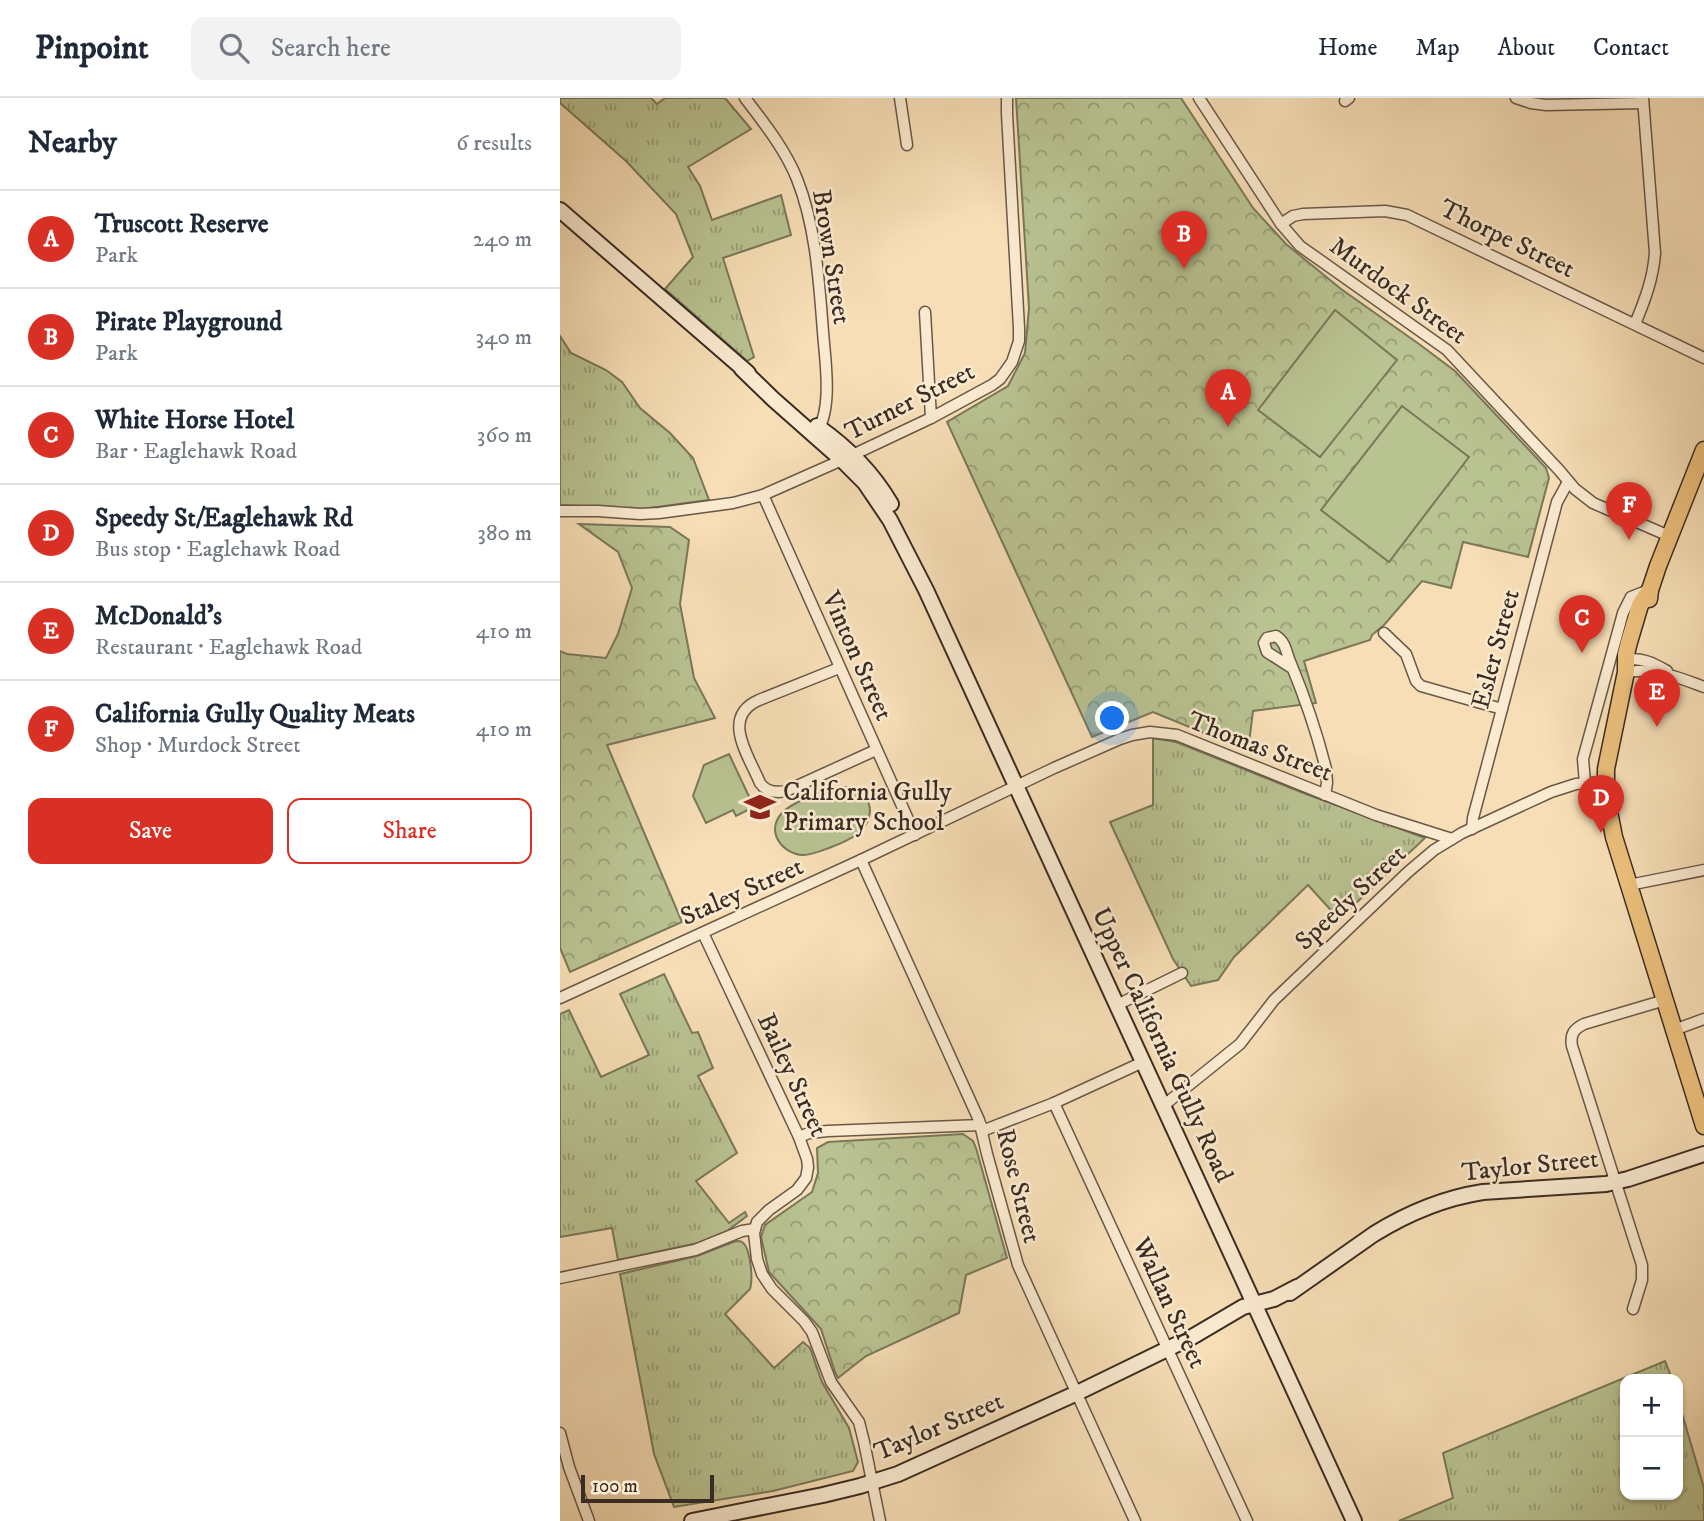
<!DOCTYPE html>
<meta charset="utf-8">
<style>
:root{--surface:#fff;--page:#f2f2f3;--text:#1f2937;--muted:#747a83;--line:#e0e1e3;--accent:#d93025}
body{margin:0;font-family:"IM FELL DW Pica",serif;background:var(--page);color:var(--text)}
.controls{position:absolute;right:21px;bottom:21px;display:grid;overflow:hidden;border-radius:14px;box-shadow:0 2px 5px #0004}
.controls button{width:63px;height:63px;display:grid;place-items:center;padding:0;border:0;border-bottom:2px solid var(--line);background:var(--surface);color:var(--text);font:35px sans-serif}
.scale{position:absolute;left:21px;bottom:18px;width:133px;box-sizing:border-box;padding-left:7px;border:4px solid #3a2c23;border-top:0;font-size:19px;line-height:24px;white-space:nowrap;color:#3a2c23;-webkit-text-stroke:5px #faead0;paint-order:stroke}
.you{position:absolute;left:553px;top:621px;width:24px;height:24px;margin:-18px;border:5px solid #fff;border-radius:50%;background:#1a73e8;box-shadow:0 0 0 10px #1a73e833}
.badge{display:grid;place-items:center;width:46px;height:46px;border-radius:50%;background:var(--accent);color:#fff;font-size:23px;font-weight:700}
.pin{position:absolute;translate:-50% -58px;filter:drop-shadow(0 2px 4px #0008)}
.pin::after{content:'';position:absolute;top:37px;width:24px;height:21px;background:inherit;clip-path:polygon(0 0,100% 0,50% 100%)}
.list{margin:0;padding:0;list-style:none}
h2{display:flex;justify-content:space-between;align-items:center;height:91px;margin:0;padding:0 28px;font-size:30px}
h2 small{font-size:23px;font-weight:400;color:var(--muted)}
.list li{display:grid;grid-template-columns:46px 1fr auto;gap:21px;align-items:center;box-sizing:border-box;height:98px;padding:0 28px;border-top:2px solid var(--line)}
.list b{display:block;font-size:26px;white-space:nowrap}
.list p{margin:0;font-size:23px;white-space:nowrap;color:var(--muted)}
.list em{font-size:23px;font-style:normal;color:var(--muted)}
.actions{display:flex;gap:14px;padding:21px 28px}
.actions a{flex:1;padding:16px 0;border:2px solid var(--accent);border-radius:14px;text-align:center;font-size:24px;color:var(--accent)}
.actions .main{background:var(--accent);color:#fff}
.icon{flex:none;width:38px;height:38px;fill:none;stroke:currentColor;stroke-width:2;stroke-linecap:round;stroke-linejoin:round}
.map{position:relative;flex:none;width:1144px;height:1423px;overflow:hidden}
header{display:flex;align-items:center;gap:42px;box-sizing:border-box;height:98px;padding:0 35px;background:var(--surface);border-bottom:2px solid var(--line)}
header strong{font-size:33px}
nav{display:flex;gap:38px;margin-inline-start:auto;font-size:24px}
.search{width:490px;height:63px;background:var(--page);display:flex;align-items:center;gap:18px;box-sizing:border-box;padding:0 24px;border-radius:14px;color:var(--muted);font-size:26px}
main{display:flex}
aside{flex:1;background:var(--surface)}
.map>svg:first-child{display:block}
</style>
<header>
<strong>Pinpoint</strong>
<div class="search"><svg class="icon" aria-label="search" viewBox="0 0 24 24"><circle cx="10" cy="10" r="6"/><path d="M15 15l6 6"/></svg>Search here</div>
<nav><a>Home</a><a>Map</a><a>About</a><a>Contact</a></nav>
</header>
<main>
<aside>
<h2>Nearby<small>6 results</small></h2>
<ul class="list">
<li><span class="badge">A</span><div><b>Truscott Reserve</b><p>Park</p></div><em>240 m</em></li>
<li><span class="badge">B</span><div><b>Pirate Playground</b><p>Park</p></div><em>340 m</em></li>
<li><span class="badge">C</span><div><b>White Horse Hotel</b><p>Bar · Eaglehawk Road</p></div><em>360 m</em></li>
<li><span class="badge">D</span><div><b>Speedy St/Eaglehawk Rd</b><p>Bus stop · Eaglehawk Road</p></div><em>380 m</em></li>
<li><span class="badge">E</span><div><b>McDonald's</b><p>Restaurant · Eaglehawk Road</p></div><em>410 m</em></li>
<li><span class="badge">F</span><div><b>California Gully Quality Meats</b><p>Shop · Murdock Street</p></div><em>410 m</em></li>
</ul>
<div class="actions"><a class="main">Save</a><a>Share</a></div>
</aside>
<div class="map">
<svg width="1144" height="1423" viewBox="0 0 1144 1423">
<defs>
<pattern id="grass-tufts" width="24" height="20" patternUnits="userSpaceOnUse" patternTransform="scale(1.75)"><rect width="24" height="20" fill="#b9c291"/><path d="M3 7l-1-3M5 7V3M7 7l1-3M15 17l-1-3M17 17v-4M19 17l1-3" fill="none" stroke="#979e76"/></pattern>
<pattern id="forest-crowns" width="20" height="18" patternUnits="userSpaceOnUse" patternTransform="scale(1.75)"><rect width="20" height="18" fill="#b9c291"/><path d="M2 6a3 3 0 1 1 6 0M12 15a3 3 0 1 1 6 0" fill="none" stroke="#979e76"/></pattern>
</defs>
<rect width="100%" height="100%" fill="#f7deb6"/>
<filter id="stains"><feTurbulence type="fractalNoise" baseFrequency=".00286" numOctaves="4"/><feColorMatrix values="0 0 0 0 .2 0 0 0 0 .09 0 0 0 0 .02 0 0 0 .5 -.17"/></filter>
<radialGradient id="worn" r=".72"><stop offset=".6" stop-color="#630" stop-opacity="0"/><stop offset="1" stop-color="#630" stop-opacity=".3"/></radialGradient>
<!-- grass -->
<g fill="url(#grass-tufts)" stroke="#7a775a" stroke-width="2">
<polygon points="0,0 91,0 97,6 105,0 165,0 191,31 128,69 140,88 152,122 221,97 231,137 163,160 194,259 187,263 105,191 133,159 116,116 66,63 0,5"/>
<polygon points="0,238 11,255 46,272 62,284 80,310 110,335 133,360 149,402 82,411 0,407"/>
<polygon points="593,640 616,644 746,696 865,740 779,821 748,787 674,859 658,882 631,888 613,861 550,724 593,707"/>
<polygon points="104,876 132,935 138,934 153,970 138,978 177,1055 136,1083 169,1125 185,1114 187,1118 167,1133 138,1145 58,1162 52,1130 0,1139 0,916 9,912 41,979 89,957 60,896"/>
<path d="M176,1143C178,1143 181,1143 182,1144C191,1150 193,1182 190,1191L165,1216L214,1270L243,1244L250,1250L262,1284L289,1330L298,1364L293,1373L213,1393L114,1409L94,1356L60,1176L137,1158Z"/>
<polygon points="1105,1263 1112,1281 1065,1281 1065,1397 1118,1397 1118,1302 1144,1390 1144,1423 839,1423 893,1400 883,1355"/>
</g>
<!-- forest -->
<g fill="url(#forest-crowns)" stroke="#7a775a" stroke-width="2">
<polygon points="456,0 621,0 693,110 726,146 781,191 859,246 895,273 986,370 989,380 968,459 903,444 891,490 862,483 824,527 812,537 810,542 744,563 756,605 693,613 688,653 593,614 532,639 387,324 448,288 465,255 469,210"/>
<polygon points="19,426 110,429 129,442 120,506 134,580 155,620 47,647 122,824 10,874 0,850 0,553 7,556 46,560 58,536 72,490 58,454"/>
<polygon points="403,1036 413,1043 416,1050 447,1160 406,1177 399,1215 306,1258 278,1280 275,1274 261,1231 209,1174 201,1139 205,1127 252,1094 258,1075 257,1050 268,1044"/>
</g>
<!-- pitch -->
<g fill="#b9c291" stroke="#7a775a" stroke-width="2">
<polygon points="775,212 837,262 760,359 698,312"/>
<polygon points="842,308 909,359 829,464 761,412"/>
<polygon points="169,656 194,709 176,718 173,712 146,725 133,698 144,667"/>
<path d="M291,689C301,695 310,700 310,713C309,735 287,743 269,750C261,753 251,757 243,757C222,756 205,733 222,715C230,706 263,691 275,690C280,689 286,690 291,689Z"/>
</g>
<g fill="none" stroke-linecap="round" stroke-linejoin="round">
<defs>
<g id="street">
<path d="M185,0C204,25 225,51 237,81C256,129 259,183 263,234C265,262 273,309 257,334"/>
<polyline points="340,0 347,47"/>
<polyline points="639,0 721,126 740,148 887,252 999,372 1015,391 1033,405 1109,438"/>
<polyline points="956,0 971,5 986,7 1083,5"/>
<polyline points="785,3 789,0"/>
<polyline points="721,126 733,118 743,116 825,113 847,117 1144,260"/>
<polyline points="365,214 371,320"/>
<path d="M1075,226C1085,202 1093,181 1095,155L1083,0"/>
<polyline points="203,397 355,737"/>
<polyline points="0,413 38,413 80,416 99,415 173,405 203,397 282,362 371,320 432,287 440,281 452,264 459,243 459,230 447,16 447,0"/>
<polyline points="824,535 846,556 856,583 861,588 942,611"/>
<path d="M1066,562C1081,559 1093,565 1107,573"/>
<path d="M279,570L199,602C160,619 189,658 200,685C206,694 216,695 226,693L316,652"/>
<path d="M732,570L707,554L704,545L707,540L716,538C727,545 726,556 731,566C745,600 757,635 766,671L767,685L765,697"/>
<path d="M1066,574C1097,570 1117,579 1144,589"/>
<polyline points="1025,685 1023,661 1063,515 1071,499 1089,492"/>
<polyline points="912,731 913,720 997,404 1008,384"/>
<polyline points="301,762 419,1022 427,1056 458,1167 575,1423"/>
<polyline points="1069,787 1144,772"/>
<polyline points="143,835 239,1039 247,1061 248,1069 246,1080 237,1092 209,1112 197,1124 194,1135 197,1161 202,1176 212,1191 244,1223 252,1234 271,1284 299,1324 304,1344 320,1423"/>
<polyline points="0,900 301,762 494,670 560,641 572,637 590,634 617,637 816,717 892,741"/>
<polyline points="557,907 622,875"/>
<polyline points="1114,932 1144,921"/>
<polyline points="494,1005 687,1423"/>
<polyline points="603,1008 680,946 714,902 848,774 874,752 902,735 991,694 1016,686 1045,684"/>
<polyline points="422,1033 494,1005 583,964"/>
<polyline points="239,1039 249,1035 268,1033 421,1027"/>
<polyline points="0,1180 135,1152 182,1133 195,1131"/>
<path d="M1073,1211L1082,1182V1167L1012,948C1010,936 1014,931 1024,926L1105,902"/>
<polyline points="0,1335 9,1369 29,1423"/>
</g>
<g id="secondary">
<polyline points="0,112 188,275"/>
<polyline points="182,271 213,301 282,362 305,385 330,422 366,492 794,1423"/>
<path d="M257,328C287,349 313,375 331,406"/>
<path d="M730,1195L814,1136C848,1115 884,1100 923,1094L1046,1086L1068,1081L1144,1056"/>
<polyline points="132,1423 263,1397 300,1388 338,1376 517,1295 632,1239 683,1209 714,1201 737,1189"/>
</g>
<g id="primary">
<polyline points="1090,492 1080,507 1069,544 1066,556 1066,574 1046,671 1046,698 1054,739 1144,1028"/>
<polyline points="1089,501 1090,492 1098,468 1144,352"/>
</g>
</defs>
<!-- street casing -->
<use href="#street" stroke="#695848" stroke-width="13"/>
<!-- secondary casing -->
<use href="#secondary" stroke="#3a2c23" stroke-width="18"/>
<!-- primary casing -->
<use href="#primary" stroke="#3a2c23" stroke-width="19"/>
<!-- street -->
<use href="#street" stroke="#faead0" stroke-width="10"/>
<!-- secondary -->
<use href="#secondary" stroke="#faead0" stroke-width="14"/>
<!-- primary -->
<use href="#primary" stroke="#ecbf7b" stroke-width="16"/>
</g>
<!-- icons -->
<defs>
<symbol id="school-bare" viewBox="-9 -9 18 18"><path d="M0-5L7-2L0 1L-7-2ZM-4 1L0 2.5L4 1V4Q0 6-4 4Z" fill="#8f2418" stroke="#faead0" stroke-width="2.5" paint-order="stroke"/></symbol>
</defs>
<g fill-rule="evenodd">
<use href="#school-bare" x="178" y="687" width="44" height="44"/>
</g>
<g text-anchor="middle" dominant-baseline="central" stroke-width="5" stroke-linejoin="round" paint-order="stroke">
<!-- street labels -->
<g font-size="26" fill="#3a2c23" stroke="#faead0">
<text transform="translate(947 141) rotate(26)">Thorpe Street</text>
<text transform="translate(271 159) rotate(81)">Brown Street</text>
<text transform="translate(838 193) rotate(36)">Murdock Street</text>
<text transform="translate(350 304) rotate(-27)">Turner Street</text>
<text transform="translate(936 551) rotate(-75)">Esler Street</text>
<text transform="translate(297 558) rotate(66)">Vinton Street</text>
<text transform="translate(700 649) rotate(21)">Thomas Street</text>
<text transform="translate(182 794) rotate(-24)">Staley Street</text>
<text transform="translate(791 800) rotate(-43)">Speedy Street</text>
<text transform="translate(602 947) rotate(65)">Upper California Gully Road</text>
<text transform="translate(232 977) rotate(65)">Bailey Street</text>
<text transform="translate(970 1068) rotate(-6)">Taylor Street</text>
<text transform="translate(458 1088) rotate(76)">Rose Street</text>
<text transform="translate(609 1205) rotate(65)">Wallan Street</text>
<text transform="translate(379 1329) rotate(-23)">Taylor Street</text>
</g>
<!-- poi labels -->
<g font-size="26" fill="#3a2c23" stroke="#faead0" text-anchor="start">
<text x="223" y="694">California Gully<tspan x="223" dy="30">Primary School</tspan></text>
</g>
</g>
<rect width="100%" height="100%" filter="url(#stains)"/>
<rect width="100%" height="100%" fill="url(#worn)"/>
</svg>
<div class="controls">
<button>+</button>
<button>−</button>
</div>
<div class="scale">100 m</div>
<div class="you"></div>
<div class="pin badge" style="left:668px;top:329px">A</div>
<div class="pin badge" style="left:624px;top:171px">B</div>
<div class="pin badge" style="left:1022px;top:555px">C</div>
<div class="pin badge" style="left:1041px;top:735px">D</div>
<div class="pin badge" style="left:1097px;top:629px">E</div>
<div class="pin badge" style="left:1069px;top:442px">F</div>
</div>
</main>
